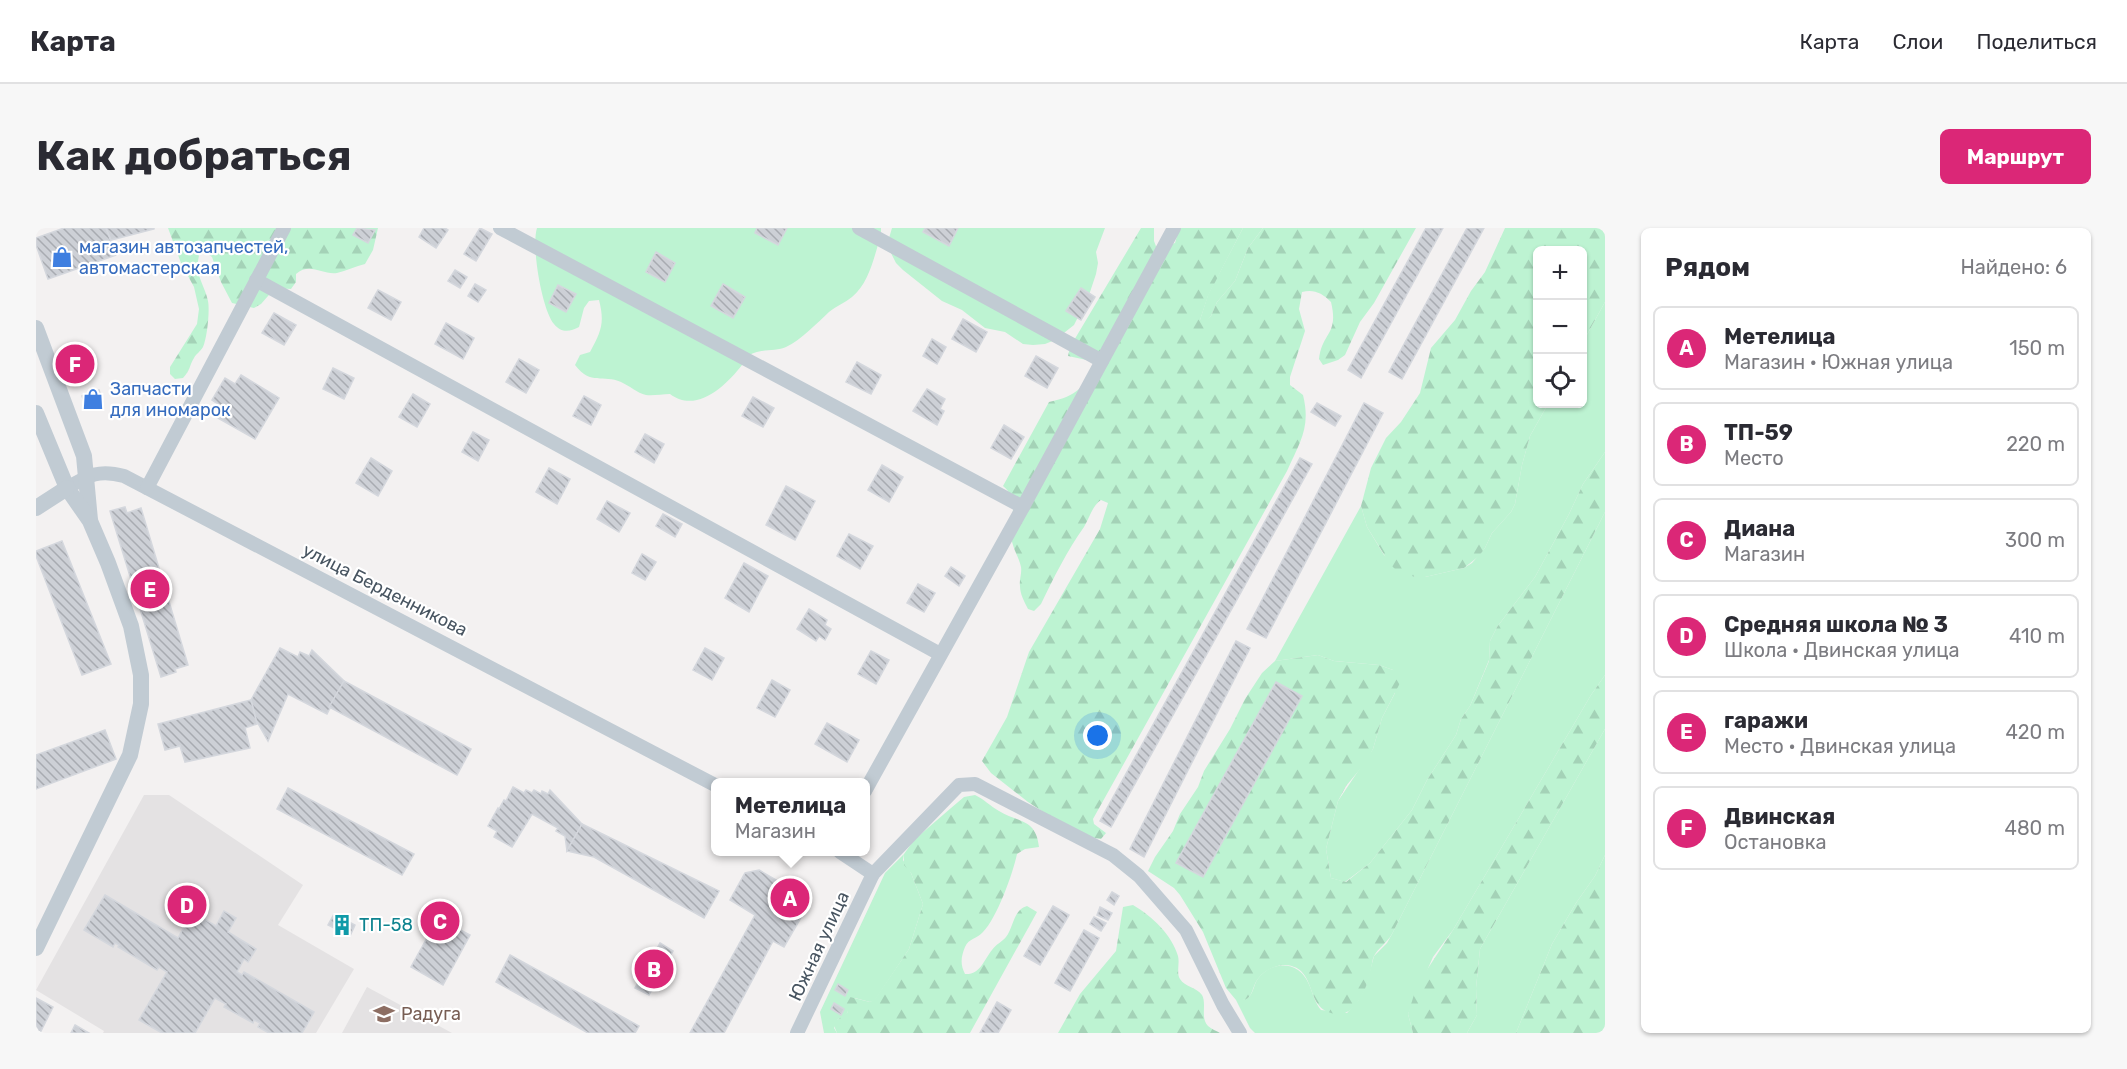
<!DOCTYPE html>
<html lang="ru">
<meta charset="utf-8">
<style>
:root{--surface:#fff;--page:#f7f7f7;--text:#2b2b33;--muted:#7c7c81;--line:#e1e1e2;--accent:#db2777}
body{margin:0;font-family:Rubik,sans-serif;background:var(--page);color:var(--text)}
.controls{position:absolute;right:18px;top:18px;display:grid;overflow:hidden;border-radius:9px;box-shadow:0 2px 4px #0004}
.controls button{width:54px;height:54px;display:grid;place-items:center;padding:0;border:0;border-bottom:2px solid var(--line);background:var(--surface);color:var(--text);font:30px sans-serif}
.you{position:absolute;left:1062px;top:508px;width:21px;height:21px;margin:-15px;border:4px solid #fff;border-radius:50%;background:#1a73e8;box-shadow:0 0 0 9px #1a73e833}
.badge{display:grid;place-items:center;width:39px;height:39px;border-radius:50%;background:var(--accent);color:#fff;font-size:20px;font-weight:700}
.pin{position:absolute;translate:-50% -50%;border:3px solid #fff;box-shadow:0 2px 6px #0006}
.popup{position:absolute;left:675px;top:550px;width:159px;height:78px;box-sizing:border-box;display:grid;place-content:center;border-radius:9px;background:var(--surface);filter:drop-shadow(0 2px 4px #0005);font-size:20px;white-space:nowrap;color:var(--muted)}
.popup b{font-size:22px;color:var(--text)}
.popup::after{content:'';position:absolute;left:50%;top:100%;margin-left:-12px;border:12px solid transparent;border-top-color:var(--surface)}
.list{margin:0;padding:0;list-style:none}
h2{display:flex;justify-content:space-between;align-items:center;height:78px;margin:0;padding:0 24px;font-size:26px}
h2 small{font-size:20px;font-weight:400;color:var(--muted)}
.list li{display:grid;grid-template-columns:39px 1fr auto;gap:18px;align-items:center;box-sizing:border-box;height:84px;margin:0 12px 12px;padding:0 12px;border:2px solid var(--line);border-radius:9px}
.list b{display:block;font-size:22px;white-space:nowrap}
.list p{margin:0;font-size:20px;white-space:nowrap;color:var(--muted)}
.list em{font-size:20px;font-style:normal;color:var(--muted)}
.icon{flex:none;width:33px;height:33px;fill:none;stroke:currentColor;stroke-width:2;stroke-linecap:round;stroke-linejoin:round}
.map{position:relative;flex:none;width:1569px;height:805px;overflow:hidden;border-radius:9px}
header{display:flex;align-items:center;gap:36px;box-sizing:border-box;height:84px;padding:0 30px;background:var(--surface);border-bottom:2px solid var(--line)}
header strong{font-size:28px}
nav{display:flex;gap:33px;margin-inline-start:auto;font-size:21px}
.intro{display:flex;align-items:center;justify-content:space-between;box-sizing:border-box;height:144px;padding:0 36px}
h1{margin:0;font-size:42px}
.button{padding:15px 27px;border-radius:9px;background:var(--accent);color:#fff;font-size:21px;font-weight:700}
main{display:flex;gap:36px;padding:0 36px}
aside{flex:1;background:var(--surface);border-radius:9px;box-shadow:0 2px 4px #0004}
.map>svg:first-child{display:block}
</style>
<header>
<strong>Карта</strong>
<nav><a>Карта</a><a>Слои</a><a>Поделиться</a></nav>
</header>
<div class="intro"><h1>Как добраться</h1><a class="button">Маршрут</a></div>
<main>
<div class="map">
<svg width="1569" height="805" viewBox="0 0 1569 805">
<defs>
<pattern id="forest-firs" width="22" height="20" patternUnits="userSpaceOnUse" patternTransform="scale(1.5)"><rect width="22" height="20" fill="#bdf3d2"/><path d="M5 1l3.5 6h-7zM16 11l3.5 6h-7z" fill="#a4d2b7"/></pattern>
<pattern id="building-back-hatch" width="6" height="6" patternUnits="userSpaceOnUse" patternTransform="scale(1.5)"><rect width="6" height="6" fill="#cdd0d6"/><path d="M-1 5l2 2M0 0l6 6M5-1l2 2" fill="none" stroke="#a8abb1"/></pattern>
</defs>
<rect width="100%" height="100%" fill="#f3f1f1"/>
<!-- education -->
<g fill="#e4e2e3">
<polygon points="108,567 133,567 267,657 242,697 318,741 280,805 67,805 68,803 0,762"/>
<polygon points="331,759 344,766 416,805 306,805"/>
</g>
<!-- green -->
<g fill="#bdf3d2">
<path d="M501,0H845V7C838,28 834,54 816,69C809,75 800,78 793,84C781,95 765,112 750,119C739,124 720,120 711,129C709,132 708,135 706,137C690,158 660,186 634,166C626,166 617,168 610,167C601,165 594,158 585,154C567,146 555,158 539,137L544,127L554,124C565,104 569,95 563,72L553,73L548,80L543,99C534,104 525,105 518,96C506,82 495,18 501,0Z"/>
<polygon points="856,0 1069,0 1060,24 1062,35 1060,46 1053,67 1038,97 1019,112 1009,116 997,117 987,116 969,104 949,100 926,82 906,73 867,42 860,35 851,17"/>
<polygon points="1207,0 1227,0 1212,20 1199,53 1181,74 1175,88 1171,92 1164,92 1172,67"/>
<polygon points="1569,74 1569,224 1547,256 1533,286 1499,349 1461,399 1454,413 1453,432 1434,478 1425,491 1420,507 1391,552 1376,582 1334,635 1309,654 1295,650 1290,621 1302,573 1337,521 1346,490 1359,465 1357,442 1343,437 1298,433 1282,427 1239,433 1325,278 1331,299 1348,327 1379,349 1389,349 1428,340 1436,335 1449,320 1456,305 1475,284 1479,276 1486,237 1494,208 1512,176 1546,176 1547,114"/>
<path d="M1569,284V447L1555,467L1417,702L1397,729L1372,786L1377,805H1219L1214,800L1200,772C1204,772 1210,772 1213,769C1217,765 1218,757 1221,752C1230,738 1249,733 1262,742C1276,752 1275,770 1285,782L1311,785L1322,773L1330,758L1338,728L1351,715L1356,706Z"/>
<polygon points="1569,501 1569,627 1559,648 1540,675 1516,716 1480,805 1431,805 1441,787 1440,760 1444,721"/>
<polygon points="868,626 867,632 875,645 887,676 873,721 839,772 834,774 819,770 810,779 812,784 807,789 802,791 798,800 801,805 788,805 784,784 849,645"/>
</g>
<!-- forest -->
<g fill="url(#forest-firs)">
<path d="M132,0H342L337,22L329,36C320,38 310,43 301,45C286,47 274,34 260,46V54L255,61L239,60L225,76L218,80L196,75L185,54L176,29L171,25L164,24C157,47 168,54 172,73C174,83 171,110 167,119C164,124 160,126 158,130C153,138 155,141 147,150L139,151L134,146V139L161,96L163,81L158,59L145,35Z"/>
<path d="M1105,0H1118V13L1121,21L1139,15L1141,8L1140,0H1207L1172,68L1164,92H1170L1175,88L1181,74L1199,53L1212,20L1227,0H1380L1338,75L1324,94L1309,127L1302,132L1287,137L1283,131C1286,104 1303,107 1295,74C1286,65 1278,61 1266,64L1263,81L1269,103L1254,149V157L1267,167C1275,199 1264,214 1251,243L1057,591L1058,596L1070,605L1065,611L1058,610L1012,587L992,574L955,545L946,533L971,489L993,424L1064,301L1072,275L1065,272C1056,278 1054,289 1048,299C1031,323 1018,349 1005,376L998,383L992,381C988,373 984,366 984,358C983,352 986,346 985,339C983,329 976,320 975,307C975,289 983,271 967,258L1013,174C1042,168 1048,159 1060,134L1032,128L1034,119Z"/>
<polygon points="1469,0 1569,0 1569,74 1547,114 1546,22 1502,22 1502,176 1512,176 1494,208 1486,237 1479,276 1475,284 1456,305 1449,320 1443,328 1428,340 1389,349 1379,349 1361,343 1354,336 1331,299 1325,278 1335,240 1350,210 1365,194 1384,165 1395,120 1419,92 1435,63 1449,44"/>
<path d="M1569,224V284L1356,706C1351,715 1342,720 1338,728C1336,732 1336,737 1335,741C1332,757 1321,787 1302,786C1266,784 1284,739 1249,737C1237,737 1223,746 1219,756C1217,760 1216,766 1213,769C1210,773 1204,772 1200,772L1190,760L1167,704L1144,667L1138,660L1112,643L1119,629L1137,603L1144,586L1162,559L1168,543L1194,501L1209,471L1226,445L1239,433L1282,427L1298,433L1343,437L1357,442L1365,453L1346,490L1337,521L1330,534L1310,558L1302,573L1290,621L1295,650L1310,654L1334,635L1376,582L1391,552L1420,507L1425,491L1434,478L1453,433L1454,413L1461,399L1499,349L1533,286L1547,256Z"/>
<polygon points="1569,447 1569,501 1444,721 1440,760 1441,787 1431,805 1377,805 1372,786 1381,757 1417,702 1555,467"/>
<path d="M939,567C948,571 954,578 963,583C982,595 1000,590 1003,619L989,621L981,626C977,645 961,690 947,704C941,711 933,710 929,719C925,729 924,736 929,746C944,747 948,732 956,722C960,716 966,714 970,709C978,699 977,682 991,678L1001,684L934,805H801L797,795L812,784L806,775L809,769H814L834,774L839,771L873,721L887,676L875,645L868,637V626L878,612L915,580L928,569Z"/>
<polygon points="1569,627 1569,805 1480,805 1516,716 1540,675 1559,648"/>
<path d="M1097,677C1116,688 1136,707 1142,728C1144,736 1140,744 1144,751C1149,759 1160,759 1166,767C1171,776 1164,790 1172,798C1175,801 1181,803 1184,805H1022L1044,766L1080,723L1087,679Z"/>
</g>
<!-- building -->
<g fill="url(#building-back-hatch)" stroke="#d4d7dd" stroke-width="1.5">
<polygon points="28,0 70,0 80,27 12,51 0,17 0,10"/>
<polygon points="70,0 118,0 118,1 75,12"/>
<polygon points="321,0 339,2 332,15 317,7"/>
<polygon points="388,0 409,0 412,2 400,20 383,9"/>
<polygon points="444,0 456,6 440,33 428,26"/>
<polygon points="721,0 751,0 742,17 719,5"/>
<polygon points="889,0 922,0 913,18 887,4"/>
<polygon points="1390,0 1407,0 1325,150 1312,142"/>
<polygon points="1431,0 1448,0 1366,151 1353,144"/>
<polygon points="620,24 639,35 629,54 610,44"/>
<polygon points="419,42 431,49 424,60 412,53"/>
<polygon points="439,56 450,62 442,74 432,68"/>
<polygon points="687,56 709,69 697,90 675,78"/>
<polygon points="522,57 540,66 530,84 513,75"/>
<polygon points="1045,60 1059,69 1045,92 1030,83"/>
<polygon points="342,62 365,74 355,92 332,80"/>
<polygon points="238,85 260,97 248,117 226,105"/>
<polygon points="927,91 951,104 940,124 916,111"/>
<polygon points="410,95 438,110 427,131 399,116"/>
<polygon points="896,111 910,119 901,136 887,128"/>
<polygon points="1000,128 1022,140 1011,160 989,148"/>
<polygon points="483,131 503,142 490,165 470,154"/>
<polygon points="821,134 845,147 835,166 810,154"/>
<polygon points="297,140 318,150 308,171 287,161"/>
<polygon points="205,147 243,170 219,211 180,189 186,179 176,172 189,150 199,156"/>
<polygon points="891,161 909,171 904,181 908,183 901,197 877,183"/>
<polygon points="63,162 67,174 50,180 46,168"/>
<polygon points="377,166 394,176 381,199 363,189"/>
<polygon points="548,168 565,177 555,197 537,188"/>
<polygon points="717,169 738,180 727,199 706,188"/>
<polygon points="1281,175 1305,188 1299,198 1275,184"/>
<polygon points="1328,175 1347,185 1230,410 1211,401"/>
<polygon points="968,197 988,209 975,231 955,220"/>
<polygon points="437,204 453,212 442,233 426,224"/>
<polygon points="609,206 628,216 618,235 599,224"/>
<polygon points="335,230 356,243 342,268 320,255"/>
<polygon points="1264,230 1276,236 1075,599 1064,593"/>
<polygon points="846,237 867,249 853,274 832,262"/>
<polygon points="513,240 534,251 521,276 500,264"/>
<polygon points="750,258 779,273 759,312 730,297"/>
<polygon points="571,273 594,285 583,304 561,291"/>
<polygon points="89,279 91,285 105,280 152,437 139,441 140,444 125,449 74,283"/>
<polygon points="627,286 646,296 639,309 620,298"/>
<polygon points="813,306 837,318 824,341 801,328"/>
<polygon points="26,313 75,436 46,447 0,328 0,323"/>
<polygon points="606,326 620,334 609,352 596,345"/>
<polygon points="708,335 732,348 713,384 689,370"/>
<polygon points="915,339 929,348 923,358 909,348"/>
<polygon points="882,356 899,365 888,384 871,375"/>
<polygon points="773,381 791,392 789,397 795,401 789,412 783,408 780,413 761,401"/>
<polygon points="1200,413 1214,420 1108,629 1094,621"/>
<polygon points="244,420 262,429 264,424 273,428 276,422 308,453 291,486 252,466 232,513 220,492 215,472"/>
<polygon points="669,420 688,430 676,452 657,442"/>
<polygon points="835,423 853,432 840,456 822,446"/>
<polygon points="736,452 754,462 739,489 721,480"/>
<polygon points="308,453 435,521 421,547 293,479"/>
<polygon points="1240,454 1266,468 1167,649 1140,635"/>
<polygon points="215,472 221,496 209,500 214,520 149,534 144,518 129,522 122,496"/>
<polygon points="791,495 823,512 811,534 779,516"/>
<polygon points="69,502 80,531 0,561 0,527"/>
<polygon points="477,559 488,565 490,562 496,565 498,562 505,566 506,563 512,566 514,562 546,596 531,623 529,608 520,603 522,600 496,586 476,619 458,609 461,603 452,598 462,580 463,581 468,572 470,573"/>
<polygon points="252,560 378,626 366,647 241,581"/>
<polygon points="546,596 683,663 668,690 558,629 531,623"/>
<polygon points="723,642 766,667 770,681 748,719 737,713 688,805 654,805 719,687 694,672 709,645"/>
<polygon points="1076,664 1083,668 1078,677 1071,672"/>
<polygon points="69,667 142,710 148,699 142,696 151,681 180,698 188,683 200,690 192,704 220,721 212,734 208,731 201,744 206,747 208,744 278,784 266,805 233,805 222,799 224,795 218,792 217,795 188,779 190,776 179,770 159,805 126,805 103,792 131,744 123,739 121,742 82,719 83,717 79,715 77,719 48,702"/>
<polygon points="1017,678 1033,687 1004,737 988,728"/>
<polygon points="1064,679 1076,685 1072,692 1061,687"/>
<polygon points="298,686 319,697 314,708 292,697"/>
<polygon points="1058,689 1070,695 1065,703 1054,696"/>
<polygon points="402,690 434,707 407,757 375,739"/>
<polygon points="1048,702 1063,710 1034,763 1019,755"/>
<polygon points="624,715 637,723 613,767 599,760"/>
<polygon points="474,727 603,798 599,805 552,805 460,754"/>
<polygon points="802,756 812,762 809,768 799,762"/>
<polygon points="0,770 17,779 4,805 0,805"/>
<polygon points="961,774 975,782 962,805 944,805"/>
<polygon points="798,775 808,781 805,787 795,781"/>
<polygon points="39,797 53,805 35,805"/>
</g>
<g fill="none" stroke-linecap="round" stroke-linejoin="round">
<!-- minor -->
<g stroke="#c1cbd3" stroke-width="14">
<polyline points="464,0 987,279"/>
<polyline points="823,0 1066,133"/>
<polyline points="220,52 904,426"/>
<path d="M31,260C53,247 63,241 88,248L679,557"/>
<polyline points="111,260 248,0"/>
<polyline points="829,563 987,279 1138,0"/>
<polyline points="804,624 837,646"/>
<polyline points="761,805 837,646 923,557 939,556 1077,627 1103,648 1150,702 1187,777 1204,805"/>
</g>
<!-- tertiary -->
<g stroke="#c1cbd3" stroke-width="16">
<polyline points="0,100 48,228 54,292"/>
<polyline points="0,185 31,260 54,293 72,335 95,398 105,447 105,476 94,527 0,720"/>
<polyline points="0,280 31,260"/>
</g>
</g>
<!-- icons -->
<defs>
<symbol id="shop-bare" viewBox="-9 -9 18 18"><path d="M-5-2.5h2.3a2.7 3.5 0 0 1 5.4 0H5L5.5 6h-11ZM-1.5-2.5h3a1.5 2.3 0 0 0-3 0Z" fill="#3f7fe0" stroke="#fff" stroke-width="2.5" paint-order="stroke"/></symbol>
<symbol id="building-bare" viewBox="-9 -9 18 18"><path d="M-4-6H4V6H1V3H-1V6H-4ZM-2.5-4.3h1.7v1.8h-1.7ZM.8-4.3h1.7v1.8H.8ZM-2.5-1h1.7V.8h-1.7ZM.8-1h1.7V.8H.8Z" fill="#0f9aa8" stroke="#fff" stroke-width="2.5" paint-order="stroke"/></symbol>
<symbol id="school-bare" viewBox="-9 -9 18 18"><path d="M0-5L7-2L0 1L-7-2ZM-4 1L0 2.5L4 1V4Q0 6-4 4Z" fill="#8d6e63" stroke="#fff" stroke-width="2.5" paint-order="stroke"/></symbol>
</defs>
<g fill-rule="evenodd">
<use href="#shop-bare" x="11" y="14" width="30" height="30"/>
<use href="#shop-bare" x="42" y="156" width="30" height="30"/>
<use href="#building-bare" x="291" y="682" width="30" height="30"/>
<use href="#school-bare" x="333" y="771" width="30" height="30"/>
</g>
<g text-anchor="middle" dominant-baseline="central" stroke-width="4.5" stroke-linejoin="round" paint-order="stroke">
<!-- shop labels -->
<g font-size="18" fill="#366cbe" stroke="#fff" text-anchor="start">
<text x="43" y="19">магазин автозапчестей,<tspan x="43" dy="21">автомастерская</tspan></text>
<text x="74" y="161">Запчасти<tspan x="74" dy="21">для иномарок</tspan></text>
</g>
<!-- street labels -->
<g font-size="18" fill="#475460" stroke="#fff">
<text transform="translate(349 362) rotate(27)">улица Берденникова</text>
<text transform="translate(783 718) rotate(-65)">Южная улица</text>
</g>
<!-- culture labels -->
<g font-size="18" fill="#0d838f" stroke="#fff" text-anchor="start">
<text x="323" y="697">ТП-58</text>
</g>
<!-- education labels -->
<g font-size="18" fill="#785e54" stroke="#fff" text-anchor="start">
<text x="365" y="786">Радуга</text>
</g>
</g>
</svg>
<div class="controls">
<button>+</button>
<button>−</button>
<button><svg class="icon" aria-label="locate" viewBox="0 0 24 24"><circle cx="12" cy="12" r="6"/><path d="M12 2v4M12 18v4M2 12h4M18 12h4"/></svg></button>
</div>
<div class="you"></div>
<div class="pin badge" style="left:754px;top:670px">A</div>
<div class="popup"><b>Метелица</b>Магазин</div>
<div class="pin badge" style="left:618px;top:741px">B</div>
<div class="pin badge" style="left:404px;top:693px">C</div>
<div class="pin badge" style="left:151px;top:677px">D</div>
<div class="pin badge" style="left:114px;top:361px">E</div>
<div class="pin badge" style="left:39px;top:136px">F</div>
</div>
<aside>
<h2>Рядом<small>Найдено: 6</small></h2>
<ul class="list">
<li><span class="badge">A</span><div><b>Метелица</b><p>Магазин · Южная улица</p></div><em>150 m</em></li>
<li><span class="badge">B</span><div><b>ТП-59</b><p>Место</p></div><em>220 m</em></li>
<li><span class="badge">C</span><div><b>Диана</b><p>Магазин</p></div><em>300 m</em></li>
<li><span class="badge">D</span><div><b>Средняя школа № 3</b><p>Школа · Двинская улица</p></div><em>410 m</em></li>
<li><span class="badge">E</span><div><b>гаражи</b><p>Место · Двинская улица</p></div><em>420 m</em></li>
<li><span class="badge">F</span><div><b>Двинская</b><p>Остановка</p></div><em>480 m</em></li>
</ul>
</aside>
</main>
